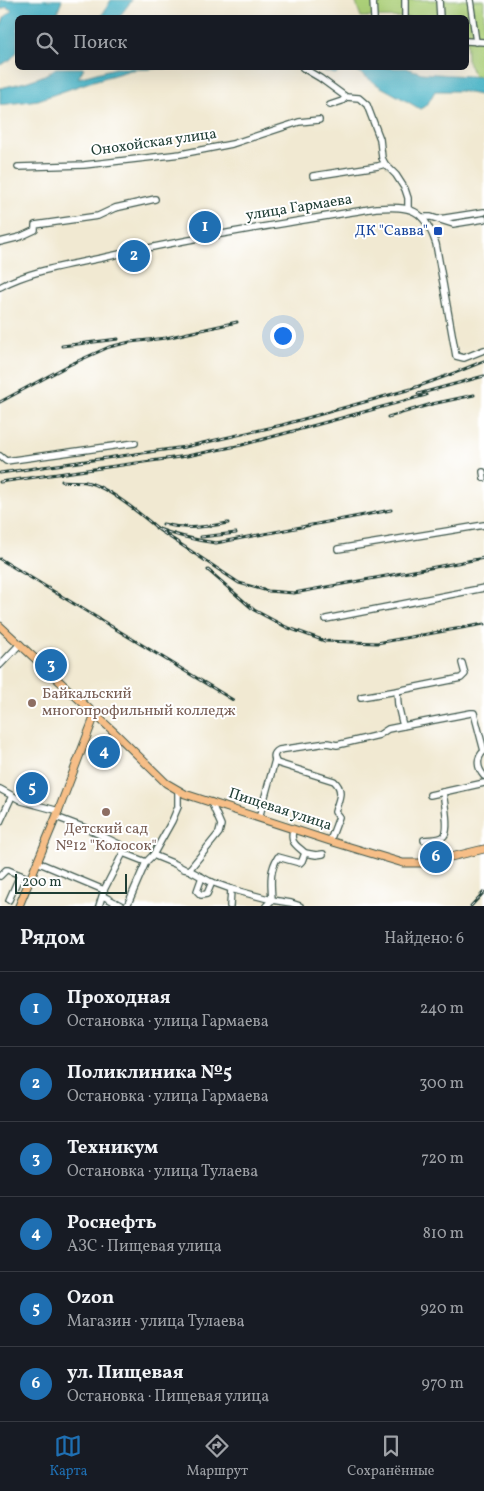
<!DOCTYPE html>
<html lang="ru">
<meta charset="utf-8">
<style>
:root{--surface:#171b24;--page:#20242c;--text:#f1f3f6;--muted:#9ea1a6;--line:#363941;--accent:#1f6fb2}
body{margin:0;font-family:Vollkorn,serif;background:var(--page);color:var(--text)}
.scale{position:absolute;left:15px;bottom:12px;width:112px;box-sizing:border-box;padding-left:5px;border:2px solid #1f3d34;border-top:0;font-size:14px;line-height:18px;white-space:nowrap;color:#1f3d34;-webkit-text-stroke:4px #fff;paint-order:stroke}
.you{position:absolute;left:282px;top:335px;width:18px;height:18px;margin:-12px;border:4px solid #fff;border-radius:50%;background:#1a73e8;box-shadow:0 0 0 8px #1a73e833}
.badge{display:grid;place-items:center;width:32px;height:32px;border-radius:50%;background:var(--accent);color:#fff;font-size:16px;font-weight:700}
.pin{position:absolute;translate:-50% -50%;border:2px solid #fff;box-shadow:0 1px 5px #0006}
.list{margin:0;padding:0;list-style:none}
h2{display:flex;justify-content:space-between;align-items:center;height:65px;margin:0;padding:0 20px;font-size:21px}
h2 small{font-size:16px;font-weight:400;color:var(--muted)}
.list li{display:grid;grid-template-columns:32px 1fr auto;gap:15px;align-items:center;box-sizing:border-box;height:75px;padding:0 20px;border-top:1px solid var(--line)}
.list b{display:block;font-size:19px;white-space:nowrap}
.list p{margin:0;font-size:16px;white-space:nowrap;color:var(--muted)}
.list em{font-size:16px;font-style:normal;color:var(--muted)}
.icon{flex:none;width:28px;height:28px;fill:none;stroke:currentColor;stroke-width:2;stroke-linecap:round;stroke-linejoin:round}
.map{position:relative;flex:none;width:484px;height:906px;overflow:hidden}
.search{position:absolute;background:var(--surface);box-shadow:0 5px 20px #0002;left:15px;right:15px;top:15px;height:55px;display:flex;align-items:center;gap:12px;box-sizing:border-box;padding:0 18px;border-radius:8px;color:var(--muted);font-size:19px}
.sheet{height:515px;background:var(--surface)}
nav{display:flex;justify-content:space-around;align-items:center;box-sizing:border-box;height:70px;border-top:1px solid var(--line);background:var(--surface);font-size:14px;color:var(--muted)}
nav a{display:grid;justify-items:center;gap:2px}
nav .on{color:var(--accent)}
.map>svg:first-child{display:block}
</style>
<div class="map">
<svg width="484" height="906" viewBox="0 0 484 906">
<rect width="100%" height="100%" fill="#fff"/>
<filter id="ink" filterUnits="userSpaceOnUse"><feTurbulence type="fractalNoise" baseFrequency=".02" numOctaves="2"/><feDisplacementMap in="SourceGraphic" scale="10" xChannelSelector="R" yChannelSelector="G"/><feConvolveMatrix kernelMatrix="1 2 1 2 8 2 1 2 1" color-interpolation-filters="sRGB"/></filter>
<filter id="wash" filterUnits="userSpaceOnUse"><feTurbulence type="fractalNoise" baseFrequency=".0096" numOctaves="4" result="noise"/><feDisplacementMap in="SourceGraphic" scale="20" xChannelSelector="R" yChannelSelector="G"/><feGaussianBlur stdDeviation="1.12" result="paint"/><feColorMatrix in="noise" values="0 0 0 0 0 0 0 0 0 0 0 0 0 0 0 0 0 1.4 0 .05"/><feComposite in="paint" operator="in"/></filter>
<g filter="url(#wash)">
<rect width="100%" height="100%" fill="#f1e9d2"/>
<!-- green -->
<polygon fill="#abcf78" stroke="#658656" points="355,0 484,0 484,79 475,78 467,59 466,18 361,17"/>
<!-- water -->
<g fill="#47b2c5" stroke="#33787c">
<polygon points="0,0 62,0 56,17 18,18 17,52 10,60 0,65 0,29 4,18 12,10 6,7 0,10"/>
<polygon points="111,0 132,0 119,17 101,17"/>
<path d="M56,68H84L78,78L115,68H167L131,70L90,82L38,100L0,105V88C18,84 42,79 56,68Z"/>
<path d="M313,68H406L422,73L484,77V96L460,91H435L427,105L420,109C407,101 394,94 381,87C366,79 355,62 335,74Z"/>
</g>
</g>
<g filter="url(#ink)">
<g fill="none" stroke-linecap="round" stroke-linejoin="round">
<defs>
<g id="minor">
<polyline points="373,0 374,18"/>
<polyline points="405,0 405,18"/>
<polyline points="439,0 440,18"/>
<polyline points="470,0 476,42"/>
<polyline points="466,41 484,42"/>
<polyline points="303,68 320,78 346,97 359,98 367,105 380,139 382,158 385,164 396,175 405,189 408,198 408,208"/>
<polyline points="330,105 342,101 346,97"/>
<polyline points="18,167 84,165 181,154 232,144 299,122 319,120"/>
<polyline points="313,176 378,166 385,164"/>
<polyline points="422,217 431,217 453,224 484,219"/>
<polyline points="439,219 484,212"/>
<polyline points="0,242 20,237 35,230 35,225 98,216 115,208 155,199"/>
<path d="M0,287C32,270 70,265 106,257C195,237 286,223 376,208C411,206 424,208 436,244L456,356L464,358L484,350"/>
<polyline points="0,456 6,461 135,443"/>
<polyline points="483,472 484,478"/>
<polyline points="338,549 484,525"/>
<polyline points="326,619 484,588"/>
<polyline points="0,665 20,644"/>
<polyline points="397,691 461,678 465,674 462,663"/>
<polyline points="403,726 471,713 474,713 484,751"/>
<path d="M484,751C476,758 477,768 484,776"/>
<polyline points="0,789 22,801 59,811"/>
<polyline points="430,795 484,783"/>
<polyline points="56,817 88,829 121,845 123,848 123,853 104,890 99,906"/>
<polyline points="259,818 275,760"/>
<polyline points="0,822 12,796"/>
<path d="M293,829C290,843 295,844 305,853"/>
<path d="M424,840C430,839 440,840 444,836C450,830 444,801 443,792"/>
<path d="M330,841L339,817L335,812C338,800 345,791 334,781L277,763C273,758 273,753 279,750L327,743L337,745L346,743L379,735L388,729L403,726L398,705L397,691L361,697"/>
<polyline points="123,853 146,862"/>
<polyline points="153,855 175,864 184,869 189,870 209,881 231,889 272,900 291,903 300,906"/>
<polyline points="37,862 104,890"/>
<polyline points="189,870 219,833 221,825 211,802"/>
<polyline points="0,876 6,870 8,870 30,879"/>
<polyline points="202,877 197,891 201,895 207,894 212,882"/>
<polyline points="103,896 122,906"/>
<polyline points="9,900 20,875"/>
<polyline points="127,906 146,862 153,855 172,821 178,807 178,790"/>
<polyline points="230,906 231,889"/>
<path d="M266,906L272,900C271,884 269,871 278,857L300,863L302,861L305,853L316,855L323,854"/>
</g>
<g id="major">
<polyline points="0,626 113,731 166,783 185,794 330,841 403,863 426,863 484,849"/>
<polyline points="19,906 56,817 95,715"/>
</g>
</defs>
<!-- minor casing -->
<use href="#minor" stroke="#3e574c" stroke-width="8"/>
<!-- major casing -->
<use href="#major" stroke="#3e574c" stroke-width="9"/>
<!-- minor -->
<use href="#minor" stroke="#fff" stroke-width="5.5"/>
<!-- major -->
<use href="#major" stroke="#f6be87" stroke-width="7"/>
<defs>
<g id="rail">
<polyline points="62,346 118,339"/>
<polyline points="418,394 484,376"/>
<polyline points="0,402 69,365 109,347 130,342 166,338 237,322"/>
<polyline points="388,417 432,404 474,395"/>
<polyline points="0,473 185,447 282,425 411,389 457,372 484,361"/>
<path d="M62,481C70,482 79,481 86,482C109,487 144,517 162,532"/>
<polyline points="0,482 187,456 242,445 426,395"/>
<path d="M391,510L216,543C195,540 176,536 156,528L239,583L268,591L294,593L484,558"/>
<path d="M163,524C187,530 205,527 228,523"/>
<polyline points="201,537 236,533"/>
<polyline points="0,559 233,700"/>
<polyline points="208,570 254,610 286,627 325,641 377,643 484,624"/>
<polyline points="471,906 484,892"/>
</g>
</defs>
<!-- rail casing -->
<use href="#rail" stroke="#1f3d34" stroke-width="3"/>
<!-- rail -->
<use href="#rail" stroke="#fff" stroke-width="1" stroke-dasharray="4" stroke-linecap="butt"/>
</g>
</g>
<!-- markers -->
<rect fill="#1a4fb4" stroke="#fff" stroke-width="2" x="433" y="226" width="10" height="10" rx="2.5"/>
<g fill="#8d6e63" stroke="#fff" stroke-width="2">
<circle cx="32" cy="703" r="5"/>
<circle cx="106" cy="812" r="5"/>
</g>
<g text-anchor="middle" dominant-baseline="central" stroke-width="4" stroke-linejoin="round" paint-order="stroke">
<!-- street labels -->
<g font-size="15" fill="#1f3d34" stroke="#fff">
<text transform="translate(154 143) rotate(-8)">Онохойская улица</text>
<text transform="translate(299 208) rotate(-9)">улица Гармаева</text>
<text transform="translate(280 810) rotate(18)">Пищевая улица</text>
</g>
<!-- transit labels -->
<g font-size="15" fill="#164399" stroke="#fff" text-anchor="end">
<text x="428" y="231">ДК "Савва"</text>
</g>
<!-- education labels -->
<g font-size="15" fill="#785e54" stroke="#fff" text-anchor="start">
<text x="42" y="694">Байкальский<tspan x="42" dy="17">многопрофильный колледж</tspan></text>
<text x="106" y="829" text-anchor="middle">Детский сад<tspan x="106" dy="17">№12 "Колосок"</tspan></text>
</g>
</g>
</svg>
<div class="scale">200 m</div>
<div class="you"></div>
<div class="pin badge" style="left:205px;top:227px">1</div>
<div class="pin badge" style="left:134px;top:256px">2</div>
<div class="pin badge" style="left:51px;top:665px">3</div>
<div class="pin badge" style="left:104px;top:752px">4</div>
<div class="pin badge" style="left:32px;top:788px">5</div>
<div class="pin badge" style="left:436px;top:857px">6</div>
<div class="search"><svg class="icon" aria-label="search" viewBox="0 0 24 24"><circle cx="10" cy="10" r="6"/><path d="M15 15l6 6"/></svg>Поиск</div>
</div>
<section class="sheet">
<h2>Рядом<small>Найдено: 6</small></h2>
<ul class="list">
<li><span class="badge">1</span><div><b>Проходная</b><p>Остановка · улица Гармаева</p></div><em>240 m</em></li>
<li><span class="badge">2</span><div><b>Поликлиника №5</b><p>Остановка · улица Гармаева</p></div><em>300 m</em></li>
<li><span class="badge">3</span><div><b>Техникум</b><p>Остановка · улица Тулаева</p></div><em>720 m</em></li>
<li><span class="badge">4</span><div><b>Роснефть</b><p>АЗС · Пищевая улица</p></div><em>810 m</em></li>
<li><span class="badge">5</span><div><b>Ozon</b><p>Магазин · улица Тулаева</p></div><em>920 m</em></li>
<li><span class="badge">6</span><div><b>ул. Пищевая</b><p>Остановка · Пищевая улица</p></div><em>970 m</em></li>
</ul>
</section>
<nav>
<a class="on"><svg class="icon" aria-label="map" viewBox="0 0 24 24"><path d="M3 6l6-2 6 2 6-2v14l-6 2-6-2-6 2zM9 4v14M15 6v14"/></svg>Карта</a>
<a><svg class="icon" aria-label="directions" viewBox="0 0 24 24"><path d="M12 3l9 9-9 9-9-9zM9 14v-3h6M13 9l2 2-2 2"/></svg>Маршрут</a>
<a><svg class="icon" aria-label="saved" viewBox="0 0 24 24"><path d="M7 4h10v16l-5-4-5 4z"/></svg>Сохранённые</a>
</nav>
